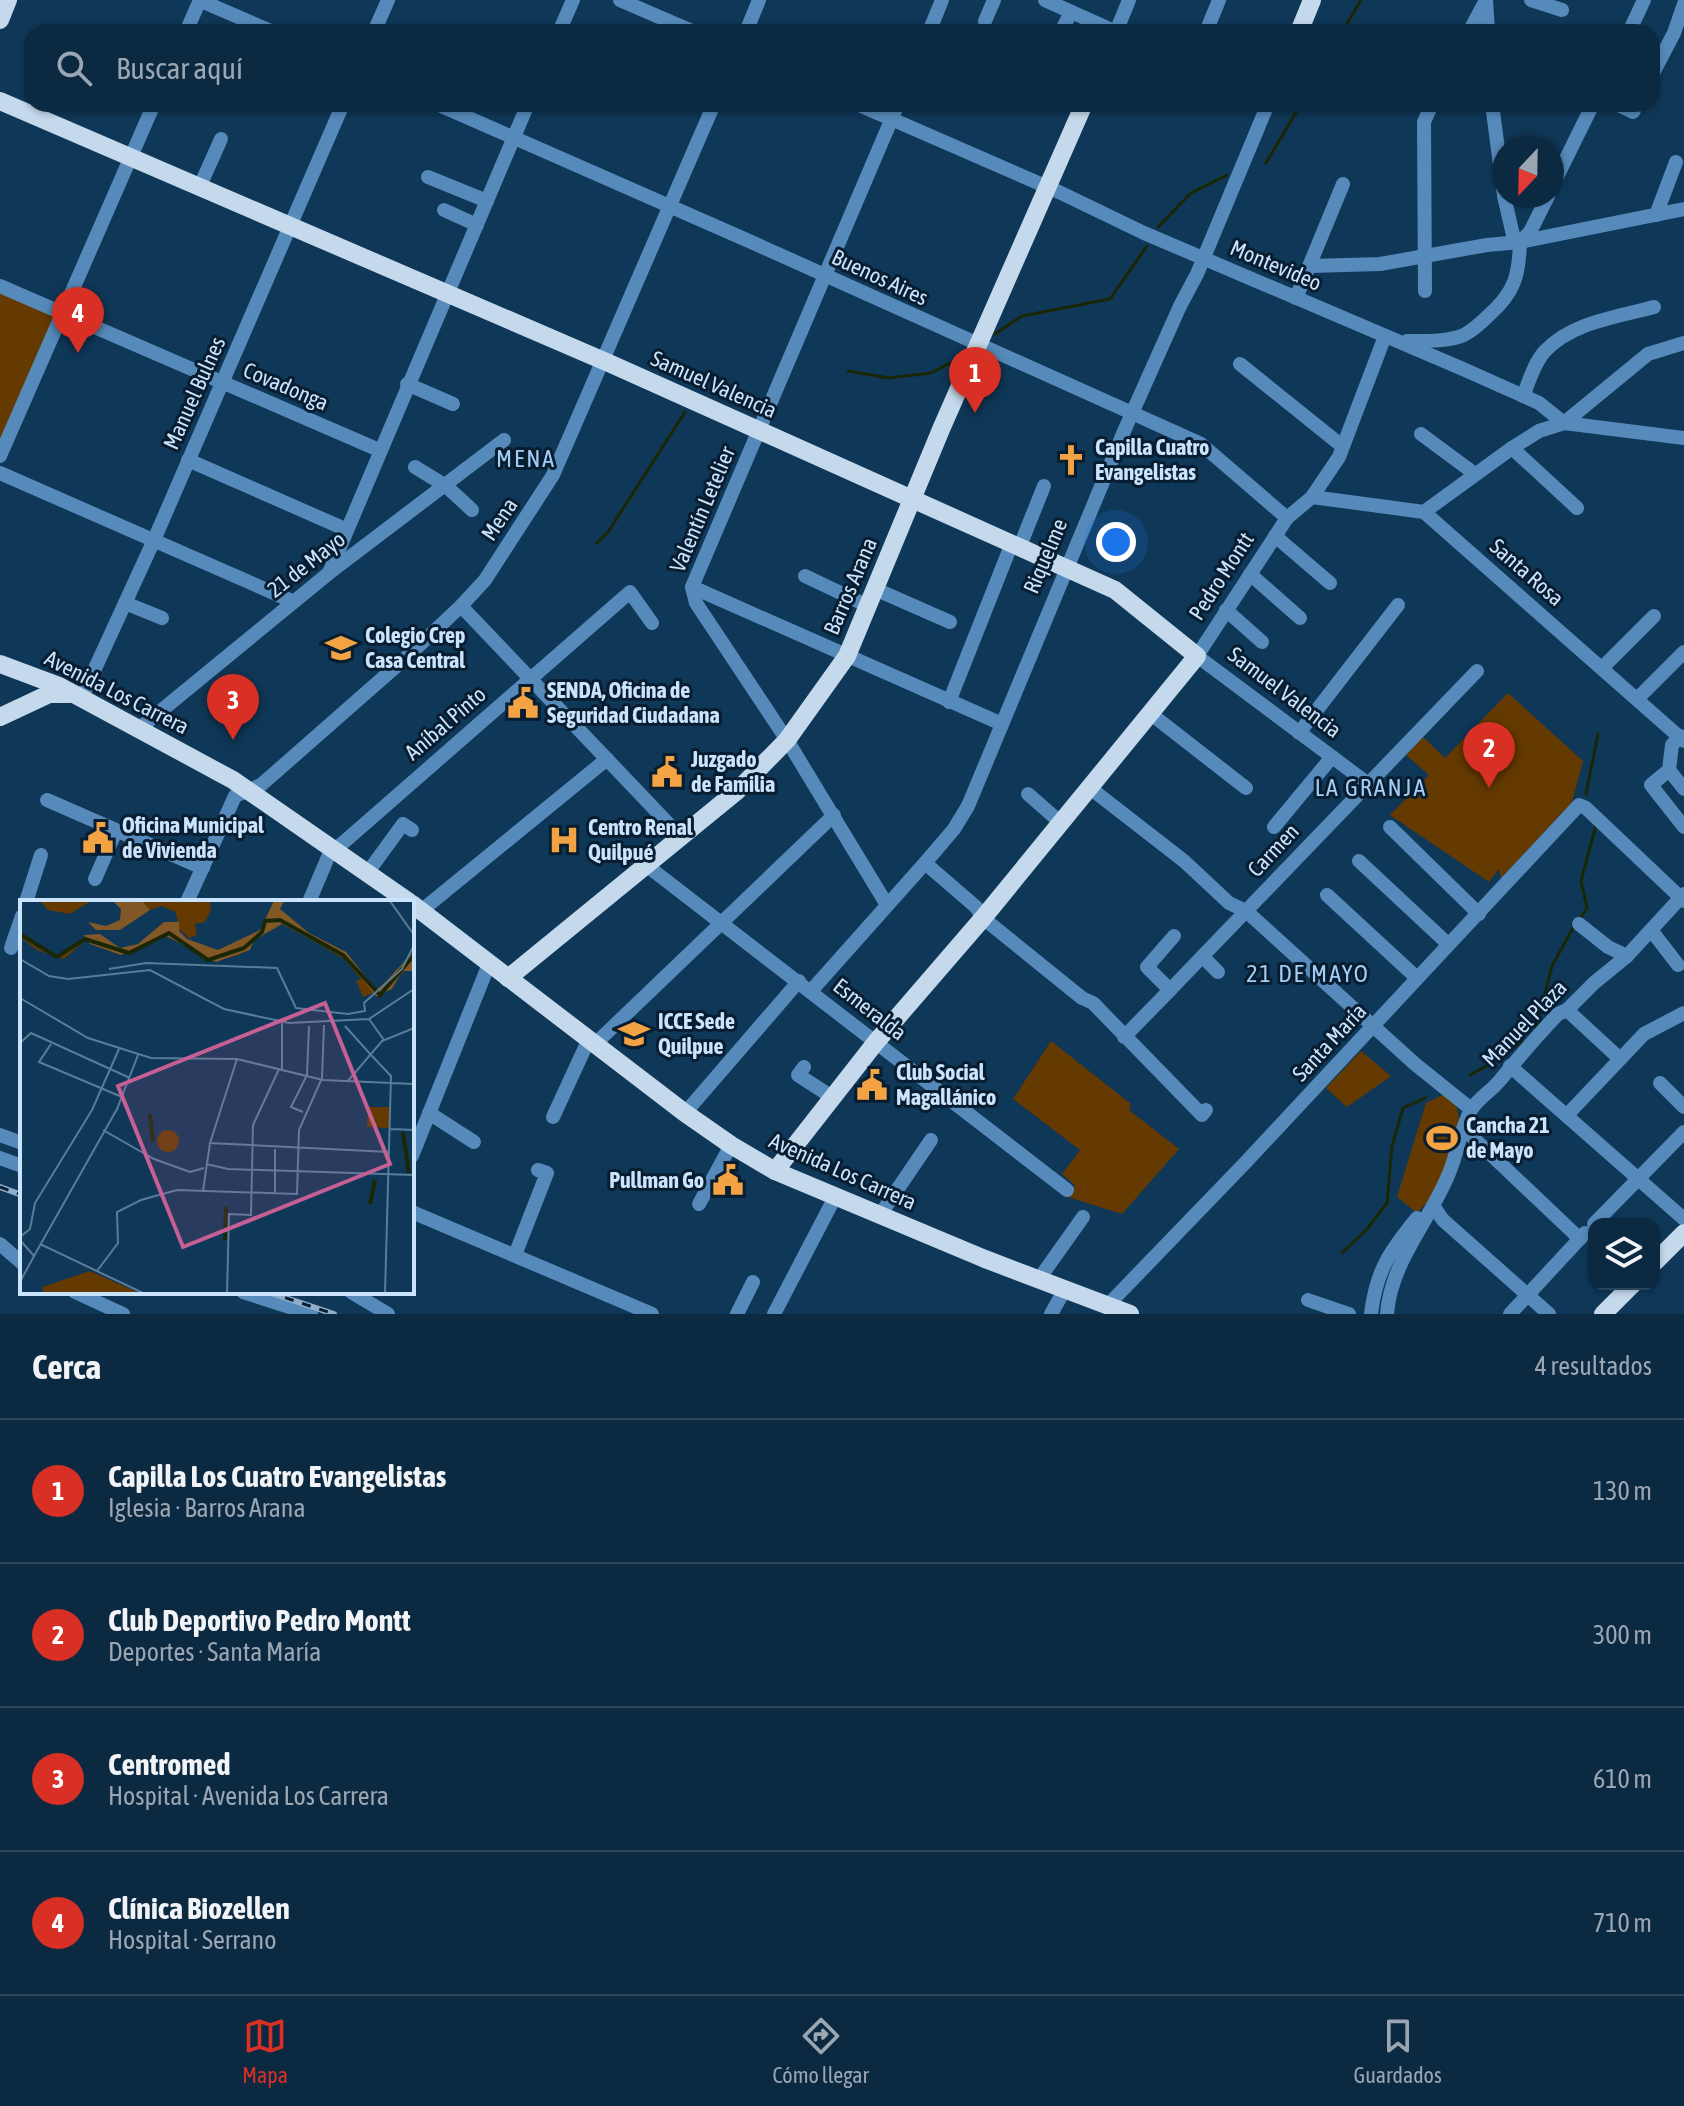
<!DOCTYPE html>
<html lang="es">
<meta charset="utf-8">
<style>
:root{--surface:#0b2941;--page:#19354c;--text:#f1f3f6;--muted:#9aa6b1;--line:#2b455a;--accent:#d93025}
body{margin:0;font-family:"Asap Condensed",sans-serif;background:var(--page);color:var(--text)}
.controls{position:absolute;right:24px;bottom:24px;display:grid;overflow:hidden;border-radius:16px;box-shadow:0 2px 6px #0004}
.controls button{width:72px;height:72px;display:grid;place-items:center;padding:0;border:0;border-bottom:2px solid var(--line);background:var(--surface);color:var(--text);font:40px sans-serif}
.compass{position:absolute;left:1492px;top:136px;width:72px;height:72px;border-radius:50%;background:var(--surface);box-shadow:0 2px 6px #0004;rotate:202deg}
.you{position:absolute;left:1116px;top:542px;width:28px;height:28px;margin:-20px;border:6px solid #fff;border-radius:50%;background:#1a73e8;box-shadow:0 0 0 12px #1a73e833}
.badge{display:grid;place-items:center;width:52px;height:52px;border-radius:50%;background:var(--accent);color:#fff;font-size:26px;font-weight:700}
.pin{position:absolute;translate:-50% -66px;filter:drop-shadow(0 2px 4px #0008)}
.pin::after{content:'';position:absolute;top:42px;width:28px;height:24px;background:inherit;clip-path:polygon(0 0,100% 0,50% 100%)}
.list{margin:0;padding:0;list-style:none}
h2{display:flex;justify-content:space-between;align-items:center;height:104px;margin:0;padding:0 32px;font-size:34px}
h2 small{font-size:26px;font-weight:400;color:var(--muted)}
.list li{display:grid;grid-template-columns:52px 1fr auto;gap:24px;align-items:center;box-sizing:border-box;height:144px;padding:0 32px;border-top:2px solid var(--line)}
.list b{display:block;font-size:30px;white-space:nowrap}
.list p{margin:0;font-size:26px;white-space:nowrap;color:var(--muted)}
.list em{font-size:26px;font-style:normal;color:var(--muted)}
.icon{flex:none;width:44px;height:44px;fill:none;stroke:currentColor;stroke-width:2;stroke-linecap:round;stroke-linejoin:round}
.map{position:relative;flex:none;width:1684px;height:1314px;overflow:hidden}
.search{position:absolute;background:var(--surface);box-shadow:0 2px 6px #0004;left:24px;right:24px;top:24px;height:88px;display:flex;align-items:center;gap:20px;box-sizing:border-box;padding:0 28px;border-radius:24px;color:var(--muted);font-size:30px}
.sheet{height:680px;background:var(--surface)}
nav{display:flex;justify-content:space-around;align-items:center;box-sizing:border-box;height:112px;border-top:2px solid var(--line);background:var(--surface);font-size:22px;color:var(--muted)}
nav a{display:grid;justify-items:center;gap:4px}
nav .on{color:var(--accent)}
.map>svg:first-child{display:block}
</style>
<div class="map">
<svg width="1684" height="1314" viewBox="0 0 1684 1314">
<rect width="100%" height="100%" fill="#0f3757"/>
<!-- green -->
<g fill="#643a00">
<polygon points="0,292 53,316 54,320 0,444"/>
<polygon points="1508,693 1583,761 1572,802 1501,878 1499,869 1489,882 1390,815 1429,775 1406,755 1423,737 1445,758"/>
<polygon points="1051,1041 1131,1104 1129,1110 1179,1149 1122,1214 1068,1197 1075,1185 1062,1174 1080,1150 1013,1099"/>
<polygon points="1361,1051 1391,1076 1347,1107 1326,1088"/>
<polygon points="1445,1094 1457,1108 1460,1124 1442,1178 1433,1196 1417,1213 1397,1197 1426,1103"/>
</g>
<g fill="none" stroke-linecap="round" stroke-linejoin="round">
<!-- stream -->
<g stroke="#1a2705" stroke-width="3">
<polyline points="1342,32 1361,0"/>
<polyline points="1266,163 1301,104"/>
<polyline points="1158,227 1191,193 1227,175"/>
<polyline points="995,334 1022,316 1110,299 1147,246"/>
<polyline points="848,371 889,378 931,373 960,358"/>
<polyline points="597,543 608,532 685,412"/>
<polyline points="1586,794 1598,734"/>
<polyline points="1579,920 1587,908 1581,881 1596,825"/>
<polyline points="1536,1028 1552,966 1574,926"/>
<polyline points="1508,1051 1521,1042"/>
<polyline points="1470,1075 1497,1060"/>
<polyline points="1342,1253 1367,1229 1387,1203 1392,1146 1403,1108 1425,1098"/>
</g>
<!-- minor -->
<g stroke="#568aba" stroke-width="14">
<polyline points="199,0 273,32"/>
<polyline points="620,0 694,32"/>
<polyline points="1045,0 1116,32 1129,0"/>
<polyline points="1486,0 1488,32"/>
<polyline points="1531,0 1562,10"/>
<polyline points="985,21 994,0"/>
<polyline points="186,32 200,0"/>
<polyline points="374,32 388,0"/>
<polyline points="559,32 573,0"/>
<polyline points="746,32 759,0"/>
<polyline points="929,32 942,0"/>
<polyline points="1061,32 1071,12"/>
<polyline points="1206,32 1219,0"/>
<polyline points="1469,32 1486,0"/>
<polyline points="1629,32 1644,0"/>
<polyline points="1652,75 1674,33 1684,4"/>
<polyline points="437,104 749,241 1201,444 1287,518"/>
<polyline points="857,104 1059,192 1144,233 1463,369 1539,403 1564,423 1684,438"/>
<polyline points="1492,104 1504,195"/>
<polyline points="1616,104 1633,112 1637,104"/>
<polyline points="428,177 487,201"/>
<polyline points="200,186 221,139"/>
<polyline points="1552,187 1593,104"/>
<polyline points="1504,196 1513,235 1520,242"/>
<polyline points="444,210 477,225"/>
<polyline points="1656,215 1676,162"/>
<polyline points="1310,266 1380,264 1487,245 1520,242 1684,209"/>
<polyline points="0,286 379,450"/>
<polyline points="1425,291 1424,122 1432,104"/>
<polyline points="1296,298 1343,184"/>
<path d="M1407,341C1424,341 1447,342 1464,335C1473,330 1482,322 1489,315C1515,292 1519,275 1520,242L1530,232L1548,196"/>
<polyline points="1240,364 1342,446"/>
<polyline points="407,384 453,404"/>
<path d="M1523,396C1529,382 1534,363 1545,351C1572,322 1618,317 1654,307"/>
<polyline points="1421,434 1475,474"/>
<polyline points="1512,448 1577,508"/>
<polyline points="0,456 154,104"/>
<polyline points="188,460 345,529"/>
<polyline points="415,467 446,486 472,510"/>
<polyline points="0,473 292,601"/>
<polyline points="1312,497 1424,512 1684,741"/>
<polyline points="1424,512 1512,448 1539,431 1564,423 1648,354 1684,343"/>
<polyline points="1275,536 1330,583"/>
<polyline points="1020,546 1044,486"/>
<polyline points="329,573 528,104"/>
<polyline points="1250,574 1300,618"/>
<polyline points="805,576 868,606"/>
<polyline points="692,587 1002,724"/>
<polyline points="875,589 950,622"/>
<polyline points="125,603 162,618"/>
<polyline points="461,606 682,838"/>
<polyline points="1226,610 1262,642"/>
<polyline points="1603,667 1654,616"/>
<polyline points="1638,698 1684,652"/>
<polyline points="81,699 154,540 343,104"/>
<polyline points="949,702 1012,543"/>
<polyline points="1151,714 1246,788"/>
<polyline points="140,728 329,573 504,440"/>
<polyline points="1299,733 1398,605"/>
<polyline points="1680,736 1672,745 1669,770 1651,785 1684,827"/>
<polyline points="1669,770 1684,789"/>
<polyline points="1367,783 1197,656 1287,518 1312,497 1339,457 1385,336"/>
<polyline points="1090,788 1184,861 1229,903 1246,911 1415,1064 1471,1109"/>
<polyline points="1028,794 1060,822"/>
<polyline points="47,800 203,868"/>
<polyline points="1274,827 1332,757"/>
<polyline points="1390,827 1479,914"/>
<polyline points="1359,861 1448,944"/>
<polyline points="925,863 976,907 983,918 1082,998 1093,1003 1202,1115 1206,1110"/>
<polyline points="646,865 1067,1190"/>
<polyline points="368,872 403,824 412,830"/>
<polyline points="95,879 116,831"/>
<polyline points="1327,895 1417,978"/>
<polyline points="26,902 41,855"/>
<polyline points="187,902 235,796 261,785 409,655 461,606 485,580 553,475 714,104"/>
<polyline points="309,902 328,857 336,849 630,592 652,623"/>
<polyline points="887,905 787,740 696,603 692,587 898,104"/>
<polyline points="421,911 607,759"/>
<polyline points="1579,924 1608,947 1627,956"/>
<polyline points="1651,930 1678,965"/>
<polyline points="11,948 22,916"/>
<polyline points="1203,957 1218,972"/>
<polyline points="1170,990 1477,671"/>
<polyline points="811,991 925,863 954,829 968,806 1125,429 1180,306 1197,274 1268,104"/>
<polyline points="1567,1010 1619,1058"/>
<polyline points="1124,1037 1170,990 1147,967 1174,936"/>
<polyline points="595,1044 834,815"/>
<polyline points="1510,1066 1684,1219"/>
<polyline points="804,1067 798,1075 832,1097"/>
<polyline points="1660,1083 1684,1107"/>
<polyline points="429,1113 474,1142"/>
<polyline points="685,1113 799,981"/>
<polyline points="1567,1115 1644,1034 1684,1013"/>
<polyline points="553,1117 589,1039"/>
<polyline points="1464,1129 1580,1239"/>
<polyline points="0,1135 22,1143"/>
<polyline points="412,1156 489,964"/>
<polyline points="0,1158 22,1166"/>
<polyline points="699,1204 731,1145"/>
<polyline points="1434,1207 1443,1220 1549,1314"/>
<polyline points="412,1212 652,1314"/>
<polyline points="880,1215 931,1140"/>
<polyline points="1594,1224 1684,1132"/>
<polyline points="0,1244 22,1263"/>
<polyline points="515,1255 547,1173 538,1170"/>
<polyline points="1039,1279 1083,1217"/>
<polyline points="75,1292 123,1314"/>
<polyline points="243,1292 311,1314"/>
<polyline points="351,1292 388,1314"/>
<polyline points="1308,1300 1349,1314"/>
<polyline points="1108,1305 1245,1163 1579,805 1586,808 1684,901"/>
<polyline points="737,1314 753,1282"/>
<polyline points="774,1314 835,1197"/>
<polyline points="1051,1314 1065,1289"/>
<path d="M1371,1314C1376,1271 1390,1251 1417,1218"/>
<path d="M1387,1314C1391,1259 1433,1218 1451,1168C1458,1150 1461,1127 1471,1110C1478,1098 1493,1090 1501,1079C1519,1057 1538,1035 1558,1014L1567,1010L1594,983L1627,956L1684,894"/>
<polyline points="1510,1314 1585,1233"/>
</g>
<!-- major -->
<g stroke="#c5d9ec" stroke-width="18">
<polyline points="0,20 8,0"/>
<polyline points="1299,32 1312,0"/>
<polyline points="0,101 611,364 1115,590 1197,656 983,918 876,1042 775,1171"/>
<polyline points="0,664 59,686 233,780 409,902"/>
<polyline points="0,717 49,694 69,694"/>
<polyline points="412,904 685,1113 731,1145 775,1171 985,1259 1130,1314"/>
<polyline points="508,978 737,791 787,740 847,656 942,427 1084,104"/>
<polyline points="1654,1263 1684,1233"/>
<polyline points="1603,1314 1633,1284"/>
</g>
<defs>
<g id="rail">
<polyline points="0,1187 22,1195"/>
<polyline points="268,1292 334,1314"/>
</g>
</defs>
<!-- rail casing -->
<use href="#rail" stroke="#8fadc9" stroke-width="6"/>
<!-- rail -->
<use href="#rail" stroke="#081d30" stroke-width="3" stroke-dasharray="9" stroke-linecap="butt"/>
</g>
<!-- icons -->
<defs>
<symbol id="church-bare" viewBox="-9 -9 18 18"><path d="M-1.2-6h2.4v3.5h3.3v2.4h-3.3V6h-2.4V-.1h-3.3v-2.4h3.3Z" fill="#f4a344" stroke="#081d30" stroke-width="2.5" paint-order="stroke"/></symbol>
<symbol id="school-bare" viewBox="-9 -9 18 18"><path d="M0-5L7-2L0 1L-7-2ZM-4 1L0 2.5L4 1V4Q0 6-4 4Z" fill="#f4a344" stroke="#081d30" stroke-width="2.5" paint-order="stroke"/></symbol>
<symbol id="civic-bare" viewBox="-9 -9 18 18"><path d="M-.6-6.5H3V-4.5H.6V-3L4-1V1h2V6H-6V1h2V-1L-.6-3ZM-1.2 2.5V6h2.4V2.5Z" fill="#f4a344" stroke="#081d30" stroke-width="2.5" paint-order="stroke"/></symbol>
<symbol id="hospital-bare" viewBox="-9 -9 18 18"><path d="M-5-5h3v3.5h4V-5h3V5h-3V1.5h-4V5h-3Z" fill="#f4a344" stroke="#081d30" stroke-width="2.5" paint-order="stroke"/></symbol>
<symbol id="university-bare" viewBox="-9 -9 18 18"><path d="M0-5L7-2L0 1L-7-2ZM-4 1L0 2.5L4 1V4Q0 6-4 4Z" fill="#f4a344" stroke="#081d30" stroke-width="2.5" paint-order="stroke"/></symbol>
<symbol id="stadium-bare" viewBox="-9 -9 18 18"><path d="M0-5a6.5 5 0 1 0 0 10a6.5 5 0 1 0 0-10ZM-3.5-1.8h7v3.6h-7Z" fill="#f4a344" stroke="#081d30" stroke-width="2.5" paint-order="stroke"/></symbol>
</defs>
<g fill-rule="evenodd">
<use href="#church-bare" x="1049" y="438" width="44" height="44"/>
<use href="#school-bare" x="319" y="626" width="44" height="44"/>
<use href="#civic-bare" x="501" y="681" width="44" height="44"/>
<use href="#civic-bare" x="645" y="750" width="44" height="44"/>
<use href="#civic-bare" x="76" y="816" width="44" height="44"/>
<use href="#hospital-bare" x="542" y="818" width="44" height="44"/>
<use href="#university-bare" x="612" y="1012" width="44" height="44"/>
<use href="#civic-bare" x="850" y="1063" width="44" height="44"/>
<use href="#stadium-bare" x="1420" y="1116" width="44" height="44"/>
<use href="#civic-bare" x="706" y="1158" width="44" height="44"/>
</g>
<g text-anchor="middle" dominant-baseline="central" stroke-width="6" stroke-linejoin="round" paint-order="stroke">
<!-- street labels -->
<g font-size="22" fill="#cae4fe" stroke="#081d30">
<text transform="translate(1276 265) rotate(23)">Montevideo</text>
<text transform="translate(880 277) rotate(25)">Buenos Aires</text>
<text transform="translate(714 384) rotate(24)">Samuel Valencia</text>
<text transform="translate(286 386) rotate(23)">Covadonga</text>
<text transform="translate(194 393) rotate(-66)">Manuel Bulnes</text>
<text transform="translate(702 509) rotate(-67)">Valentín Letelier</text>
<text transform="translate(499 519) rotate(-56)">Mena</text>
<text transform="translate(1045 556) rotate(-67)">Riquelme</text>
<text transform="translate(306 564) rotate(-38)">21 de Mayo</text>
<text transform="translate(1527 572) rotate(41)">Santa Rosa</text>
<text transform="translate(1221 576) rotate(-57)">Pedro Montt</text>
<text transform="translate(850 586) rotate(-67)">Barros Arana</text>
<text transform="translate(117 692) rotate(27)">Avenida Los Carrera</text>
<text transform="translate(1285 692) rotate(37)">Samuel Valencia</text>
<text transform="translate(445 723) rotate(-41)">Aníbal Pinto</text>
<text transform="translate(1273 850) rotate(-47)">Carmen</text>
<text transform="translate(870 1009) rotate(38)">Esmeralda</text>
<text transform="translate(1524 1023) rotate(-46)">Manuel Plaza</text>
<text transform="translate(1329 1042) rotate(-47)">Santa María</text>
<text transform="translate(843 1171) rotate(24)">Avenida Los Carrera</text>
</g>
<!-- poi labels -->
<g font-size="22" font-weight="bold" fill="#cae4fe" stroke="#081d30" text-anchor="start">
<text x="1095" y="447">Capilla Cuatro<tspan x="1095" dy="25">Evangelistas</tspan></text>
<text x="365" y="635">Colegio Crep<tspan x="365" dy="25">Casa Central</tspan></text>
<text x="547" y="690">SENDA, Oficina de<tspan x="547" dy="25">Seguridad Ciudadana</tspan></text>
<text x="691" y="759">Juzgado<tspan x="691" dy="25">de Familia</tspan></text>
<text x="122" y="825">Oficina Municipal<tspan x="122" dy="25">de Vivienda</tspan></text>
<text x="588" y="827">Centro Renal<tspan x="588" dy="25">Quilpué</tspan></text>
<text x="658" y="1021">ICCE Sede<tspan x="658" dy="25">Quilpue</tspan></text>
<text x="896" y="1072">Club Social<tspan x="896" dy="25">Magallánico</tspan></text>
<text x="1466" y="1125">Cancha 21<tspan x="1466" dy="25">de Mayo</tspan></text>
<text x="704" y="1180" text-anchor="end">Pullman Go</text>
</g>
<!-- neighbourhood labels -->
<g font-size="24" letter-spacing="2" fill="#a3cdf5" stroke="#081d30">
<text x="526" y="458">MENA</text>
<text x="1371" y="787">LA GRANJA</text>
<text x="1308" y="973">21 DE MAYO</text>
</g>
</g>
<!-- overview -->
<g transform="translate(20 900)">
<rect width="394" height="394" fill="#0f3757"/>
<path d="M20,1H71L50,14L28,10ZM122,1H190L191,10L185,22L175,24L177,35L169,38L159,29L156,12L141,6L130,10ZM255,19L327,56L355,90L394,60L360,98L353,93L343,97L336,81L341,79L324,59L262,23L248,27L219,55L191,61L145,34L100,55L66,40L44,59L17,50L0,37V32L18,48L41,56L64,38L105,52L145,31L179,47L188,58L214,53ZM348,207H369V228L347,227ZM137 241a11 11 0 1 1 22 0a11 11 0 1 1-22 0ZM70,371L119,393H24L22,387Z" fill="#643a00"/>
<path d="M93,1H122L130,10L100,30H76L68,22L86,26L100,20L101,9ZM254,1H264L260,9L289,33L326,52L357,91L394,51V71H382L372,89L356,96L324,57L262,24L234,40L230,50L196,62L144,35L101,55L70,44L64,35L80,34L100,48L118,44L144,22H159V31L167,39L198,50L240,30Z" fill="#835827"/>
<path fill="none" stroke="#1a2705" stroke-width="4" d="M0,34L37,57L65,39L109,53L149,33L188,60L224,48L242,32L245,21L260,20L323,55L360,95L394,55M130,214L133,242M383,232L389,273M350,304L355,280M205,340L206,307"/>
<path fill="none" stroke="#5a7c9a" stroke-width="2" d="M370,1L394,35M0,59L29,76L48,79L130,70L204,109L269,123L349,119L394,89M89,69L126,63L257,68L276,108L328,114L345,111L344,103L382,69L394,45M0,98L68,138L131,158L217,159L303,180L394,184M349,119L364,140M262,123V170M325,126L351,155M0,143L11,133L110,178M31,144L19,162L102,197M351,155L371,176L365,393M217,159L190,243L369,252M394,174V256M327,182L362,141L394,128M283,212L271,207L287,175L289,126M370,229L394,230M83,230L134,259L170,272L184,268M186,264L208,269L394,275M183,291L190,243M255,293V249M0,337L10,329L15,303L72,210L99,149M0,340L14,356L97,209L118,155M20,344L123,393M77,371L98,343L97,312L121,300L157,290L277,294L279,230L302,178L304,125M0,382L14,356M207,393L209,314L231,315L233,225L259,169"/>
<path fill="#c55f94" fill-opacity="0.15" stroke="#c55f94" stroke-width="4" d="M305,103L370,264L163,347L98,186Z"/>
<rect width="394" height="394" fill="none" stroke="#cae4fe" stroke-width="4"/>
</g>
</svg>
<div class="controls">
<button><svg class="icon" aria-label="layers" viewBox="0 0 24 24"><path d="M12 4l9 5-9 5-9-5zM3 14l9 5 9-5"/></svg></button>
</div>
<svg class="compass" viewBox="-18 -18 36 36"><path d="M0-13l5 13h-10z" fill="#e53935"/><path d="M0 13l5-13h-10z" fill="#9aa6b1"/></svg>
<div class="you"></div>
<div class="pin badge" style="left:975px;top:413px">1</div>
<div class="pin badge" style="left:1489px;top:788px">2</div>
<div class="pin badge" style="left:233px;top:740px">3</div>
<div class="pin badge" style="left:78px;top:353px">4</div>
<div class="search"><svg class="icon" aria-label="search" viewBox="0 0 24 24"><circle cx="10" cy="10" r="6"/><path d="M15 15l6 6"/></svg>Buscar aquí</div>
</div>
<section class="sheet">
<h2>Cerca<small>4 resultados</small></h2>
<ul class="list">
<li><span class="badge">1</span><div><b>Capilla Los Cuatro Evangelistas</b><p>Iglesia · Barros Arana</p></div><em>130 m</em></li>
<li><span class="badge">2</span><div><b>Club Deportivo Pedro Montt</b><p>Deportes · Santa María</p></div><em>300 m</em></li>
<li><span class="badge">3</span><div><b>Centromed</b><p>Hospital · Avenida Los Carrera</p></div><em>610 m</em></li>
<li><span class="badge">4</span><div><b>Clínica Biozellen</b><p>Hospital · Serrano</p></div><em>710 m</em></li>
</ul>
</section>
<nav>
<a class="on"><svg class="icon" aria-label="map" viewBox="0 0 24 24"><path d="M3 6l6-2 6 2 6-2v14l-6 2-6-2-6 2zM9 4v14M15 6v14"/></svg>Mapa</a>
<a><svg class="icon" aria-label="directions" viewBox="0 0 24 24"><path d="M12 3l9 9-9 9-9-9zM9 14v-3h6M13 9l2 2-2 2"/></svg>Cómo llegar</a>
<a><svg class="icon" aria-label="saved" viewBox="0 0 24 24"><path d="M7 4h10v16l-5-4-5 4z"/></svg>Guardados</a>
</nav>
